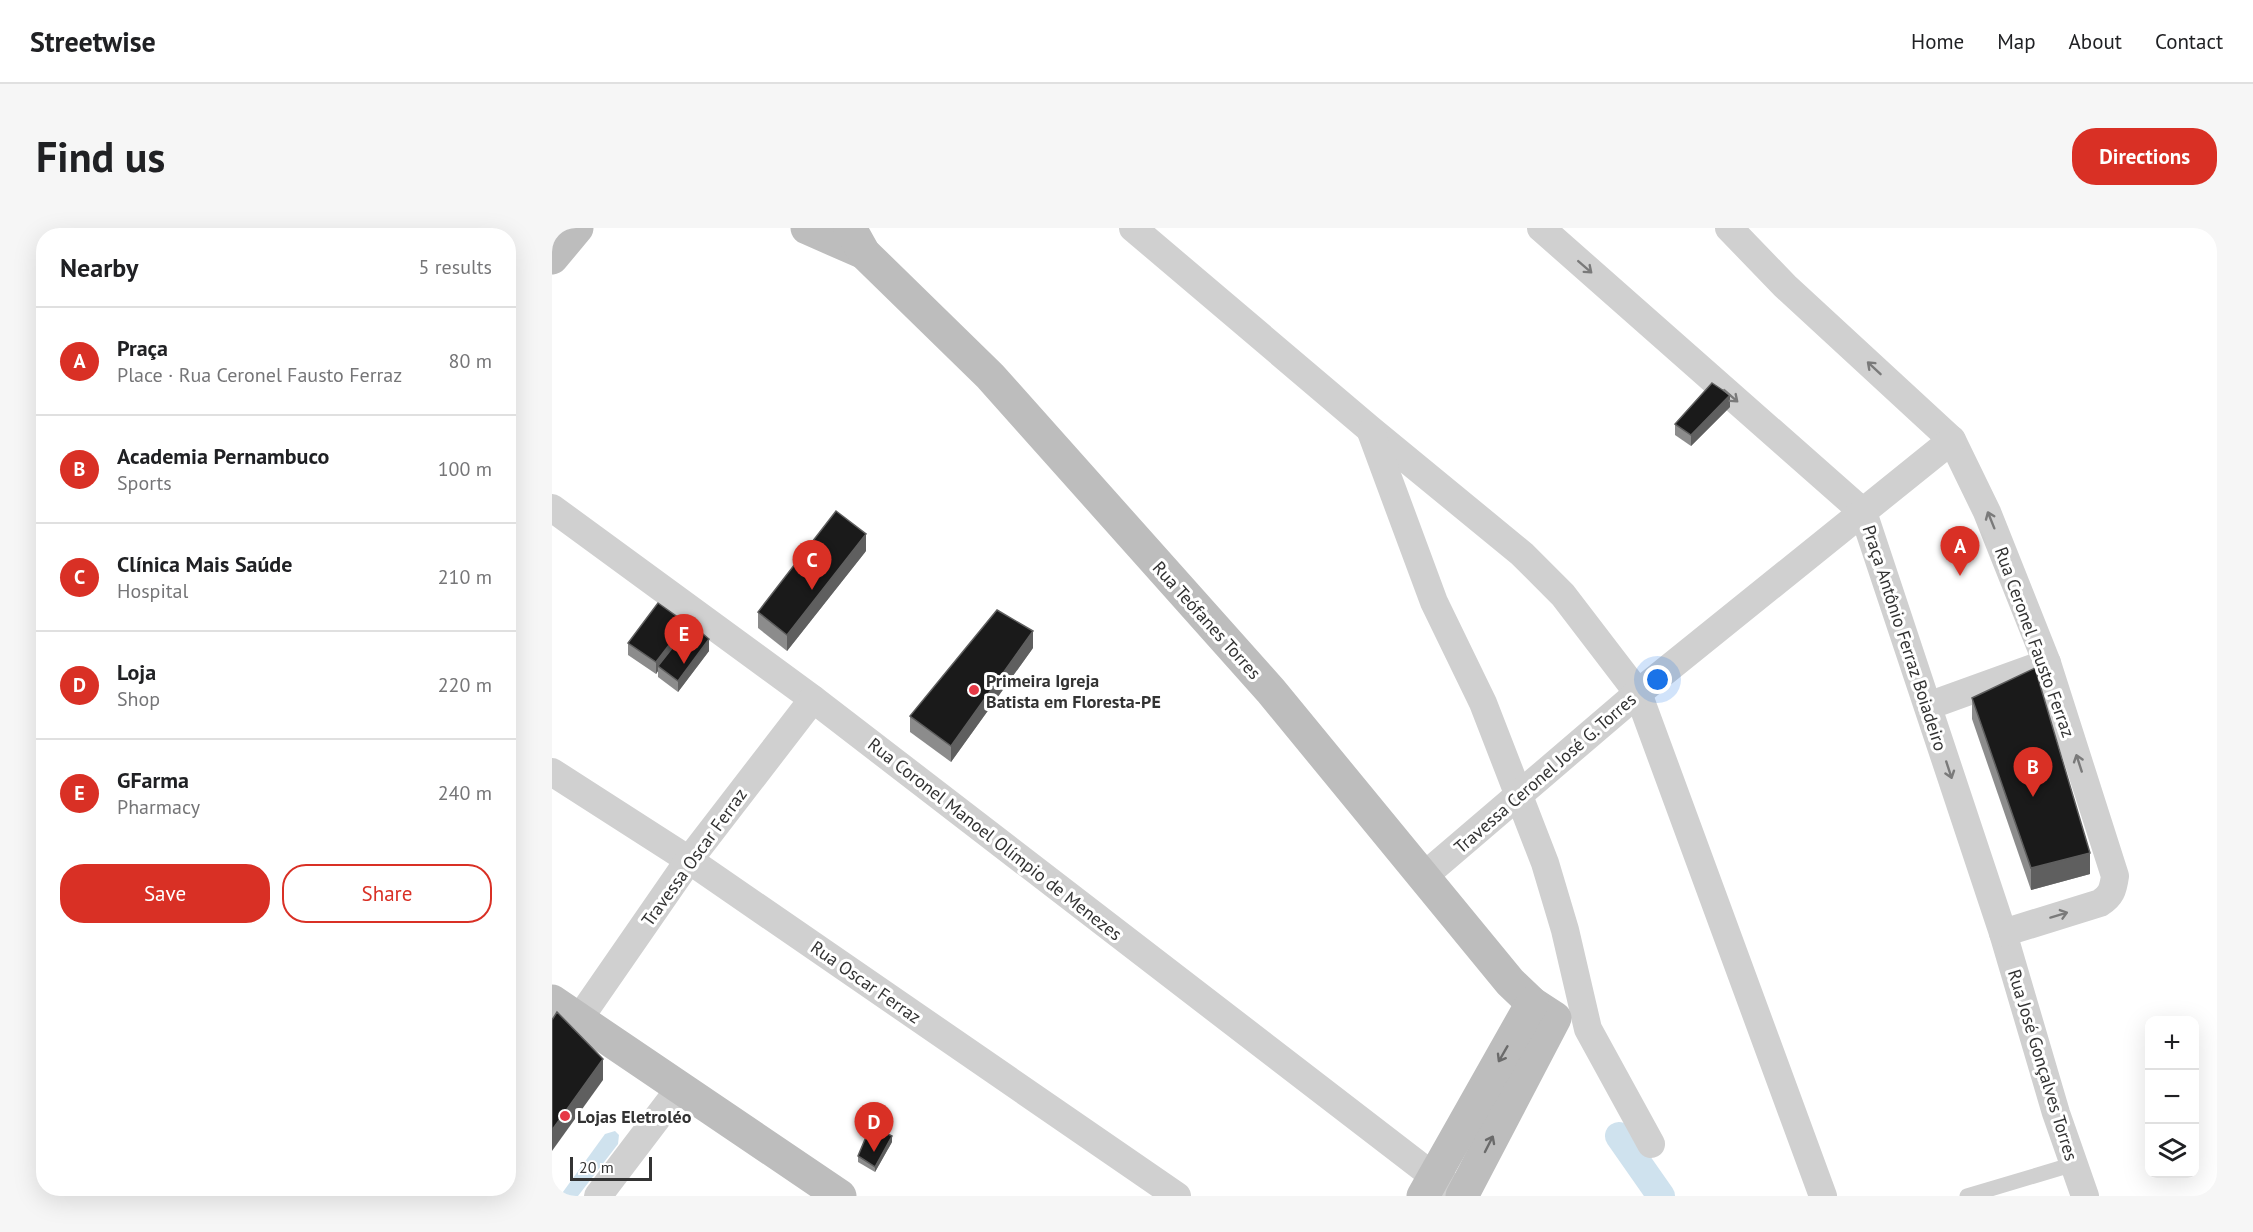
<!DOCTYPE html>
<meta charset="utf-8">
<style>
:root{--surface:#fff;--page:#f6f6f6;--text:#202124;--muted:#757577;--line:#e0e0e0;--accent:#d93025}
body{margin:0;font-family:"PT Sans",sans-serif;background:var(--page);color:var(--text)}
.controls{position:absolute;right:18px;bottom:18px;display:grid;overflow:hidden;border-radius:12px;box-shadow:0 6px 24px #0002}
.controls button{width:54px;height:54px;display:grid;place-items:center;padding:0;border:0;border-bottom:2px solid var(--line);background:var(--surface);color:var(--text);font:30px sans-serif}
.scale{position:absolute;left:18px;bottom:15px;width:82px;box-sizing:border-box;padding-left:6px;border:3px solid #333;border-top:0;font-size:16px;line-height:21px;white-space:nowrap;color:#333;-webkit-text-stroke:4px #fff;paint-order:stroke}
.you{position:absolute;left:1106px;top:452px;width:21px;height:21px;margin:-15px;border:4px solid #fff;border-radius:50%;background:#1a73e8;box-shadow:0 0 0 9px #1a73e833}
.badge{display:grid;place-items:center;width:39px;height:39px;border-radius:50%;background:var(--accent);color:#fff;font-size:20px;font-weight:700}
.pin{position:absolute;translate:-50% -50px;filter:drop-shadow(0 2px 3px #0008)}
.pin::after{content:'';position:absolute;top:32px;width:21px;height:18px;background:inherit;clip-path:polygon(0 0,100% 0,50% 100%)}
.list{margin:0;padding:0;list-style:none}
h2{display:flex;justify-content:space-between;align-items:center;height:78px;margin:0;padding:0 24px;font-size:26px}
h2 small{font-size:20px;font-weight:400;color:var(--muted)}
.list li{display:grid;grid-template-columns:39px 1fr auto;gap:18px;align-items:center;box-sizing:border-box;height:108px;padding:0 24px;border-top:2px solid var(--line)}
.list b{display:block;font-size:22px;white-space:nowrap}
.list p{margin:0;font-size:20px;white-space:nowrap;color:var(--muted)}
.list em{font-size:20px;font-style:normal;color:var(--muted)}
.actions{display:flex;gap:12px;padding:18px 24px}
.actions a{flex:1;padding:14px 0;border:2px solid var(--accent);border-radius:24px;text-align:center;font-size:21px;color:var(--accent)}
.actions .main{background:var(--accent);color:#fff}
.icon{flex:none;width:33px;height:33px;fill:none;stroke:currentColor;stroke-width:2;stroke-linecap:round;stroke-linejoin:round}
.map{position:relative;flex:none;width:1665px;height:968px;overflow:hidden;border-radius:24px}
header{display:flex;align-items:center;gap:36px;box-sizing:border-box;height:84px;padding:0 30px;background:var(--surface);border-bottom:2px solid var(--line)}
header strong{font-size:28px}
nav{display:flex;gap:33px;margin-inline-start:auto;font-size:21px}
.intro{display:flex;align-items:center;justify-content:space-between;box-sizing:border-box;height:144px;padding:0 36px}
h1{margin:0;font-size:42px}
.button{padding:15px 27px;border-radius:24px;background:var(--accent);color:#fff;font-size:21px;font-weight:700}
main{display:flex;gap:36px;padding:0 36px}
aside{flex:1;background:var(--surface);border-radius:24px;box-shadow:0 6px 24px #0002}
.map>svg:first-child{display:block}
</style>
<header>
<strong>Streetwise</strong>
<nav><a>Home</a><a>Map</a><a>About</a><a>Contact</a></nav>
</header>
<div class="intro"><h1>Find us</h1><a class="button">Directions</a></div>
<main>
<aside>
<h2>Nearby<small>5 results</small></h2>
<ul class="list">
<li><span class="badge">A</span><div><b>Praça</b><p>Place · Rua Ceronel Fausto Ferraz</p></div><em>80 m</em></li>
<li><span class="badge">B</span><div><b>Academia Pernambuco</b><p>Sports</p></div><em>100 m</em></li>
<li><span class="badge">C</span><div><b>Clínica Mais Saúde</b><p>Hospital</p></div><em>210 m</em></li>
<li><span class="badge">D</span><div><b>Loja</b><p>Shop</p></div><em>220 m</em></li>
<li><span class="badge">E</span><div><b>GFarma</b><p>Pharmacy</p></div><em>240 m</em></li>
</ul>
<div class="actions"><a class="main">Save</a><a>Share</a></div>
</aside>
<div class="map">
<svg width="1665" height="968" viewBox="0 0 1665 968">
<rect width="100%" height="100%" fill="#fff"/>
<!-- water -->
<polygon fill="#cfe2ee" points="63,903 67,907 66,916 26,968 8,968 53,906"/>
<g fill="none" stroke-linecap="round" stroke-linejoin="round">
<!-- canal -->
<polyline stroke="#cfe2ee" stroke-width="28" points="1067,908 1109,968"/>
<!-- lane -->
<polyline stroke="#d0d0d0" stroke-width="15" points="1415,968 1522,936"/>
<!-- street -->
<g stroke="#d0d0d0" stroke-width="28">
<polyline points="581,0 819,202 970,326 1011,367 1086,465 1271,968"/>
<polyline points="989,0 1311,284 1451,705 1504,885 1533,968"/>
<path d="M1177,0L1233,58L1400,212L1435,284L1495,435L1563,648C1561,662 1559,668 1548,675L1451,705"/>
<polyline points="819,204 882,374 931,475 993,635 1013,702 1036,801 1099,916"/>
<polyline points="0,280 261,471 881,948 901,960"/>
<polyline points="1376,478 1495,435"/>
<polyline points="0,544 137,632 625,968"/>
<polyline points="872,648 1086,465 1400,212"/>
<polyline points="27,791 137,632 261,471"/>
<polyline points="46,968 128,860"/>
</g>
<!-- secondary -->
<g stroke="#bdbdbd" stroke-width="33">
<polyline points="255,0 312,25"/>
<polyline points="298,0 312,25 438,148 719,463 958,754 980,775 1003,790 910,968"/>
<polyline points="0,30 25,0"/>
<polyline points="0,773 288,968"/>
<polyline points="871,968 980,775"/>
</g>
</g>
<!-- wall -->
<g fill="#8c8c8c">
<polygon points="1178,179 1139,218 1123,207 1123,196"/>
<polygon points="314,323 235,423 206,400 206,384"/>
<polygon points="134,403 157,423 126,464 106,449 106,443 104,446 76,427 76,415"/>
<polygon points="481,420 399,534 358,504 358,488"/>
<polygon points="1420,470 1538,646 1479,662 1420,491"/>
<polygon points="340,914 323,944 306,934 306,928"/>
</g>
<!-- shaded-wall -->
<g fill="#5f5f5f">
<polygon points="1178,167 1178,179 1139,218 1139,207"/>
<polygon points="314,306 314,323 235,423 235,407"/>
<polygon points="134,395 134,407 106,438 106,443 104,446 104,434"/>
<polygon points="481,403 481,420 399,534 399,518"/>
<polygon points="157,411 157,423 126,464 126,453"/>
<polygon points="1538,625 1538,646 1479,662 1479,640"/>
<polygon points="51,831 51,852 0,923 0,902"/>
<polygon points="340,908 340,914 323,944 323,939"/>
</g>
<!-- building -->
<g fill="#1a1a1a" stroke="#5f5f5f" stroke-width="1.5">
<polygon points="1160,155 1178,167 1139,207 1123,196"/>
<polygon points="284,283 314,306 235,407 206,384"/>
<polygon points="106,375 134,395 104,434 76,415"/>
<polygon points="445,382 481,403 399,518 358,488"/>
<polygon points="139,396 157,411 126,453 106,438"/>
<polygon points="1483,440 1538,625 1479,640 1420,470"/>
<polygon points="5,784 51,831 0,902 0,792"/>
<polygon points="319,897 340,908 323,939 306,928"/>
</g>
<!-- one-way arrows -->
<defs><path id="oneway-shaft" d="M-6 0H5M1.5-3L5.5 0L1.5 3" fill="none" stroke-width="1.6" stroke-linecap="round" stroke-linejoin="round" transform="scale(1.5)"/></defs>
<g stroke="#7a7a7a">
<use href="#oneway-shaft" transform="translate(1033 39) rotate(41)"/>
<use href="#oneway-shaft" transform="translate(1322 140) rotate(-137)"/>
<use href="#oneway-shaft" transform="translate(1179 168) rotate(41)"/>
<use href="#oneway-shaft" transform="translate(1439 292) rotate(-112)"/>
<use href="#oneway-shaft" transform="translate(1527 535) rotate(-108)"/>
<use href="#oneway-shaft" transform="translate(1397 542) rotate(72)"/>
<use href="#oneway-shaft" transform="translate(1507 687) rotate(-17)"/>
</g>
<g stroke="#6a6a6a">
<use href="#oneway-shaft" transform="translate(951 826) rotate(120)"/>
<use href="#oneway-shaft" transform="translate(937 916) rotate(-63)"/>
</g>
<!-- markers -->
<g fill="#e63946" stroke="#fff" stroke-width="2">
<circle cx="422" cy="462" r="6"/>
<circle cx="13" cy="888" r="6"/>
</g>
<g text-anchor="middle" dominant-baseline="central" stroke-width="6" stroke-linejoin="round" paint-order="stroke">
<!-- street labels -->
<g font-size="18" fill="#333" stroke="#fff">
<text transform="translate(655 392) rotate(48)">Rua Teófanes Torres</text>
<text transform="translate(1353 410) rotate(72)">Praça Antônio Ferraz Boiadeiro</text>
<text transform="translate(1483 414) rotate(70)">Rua Ceronel Fausto Ferraz</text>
<text transform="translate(993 545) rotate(-41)">Travessa Ceronel José G. Torres</text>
<text transform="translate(443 611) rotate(38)">Rua Coronel Manoel Olímpio de Menezes</text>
<text transform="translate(142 629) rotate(-54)">Travessa Oscar Ferraz</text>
<text transform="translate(314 754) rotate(35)">Rua Oscar Ferraz</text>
<text transform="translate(1491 837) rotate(73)">Rua José Gonçalves Torres</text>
</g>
<!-- poi labels -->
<g font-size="18" font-weight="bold" fill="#333" stroke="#fff" text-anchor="start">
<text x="434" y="452">Primeira Igreja<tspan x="434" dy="21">Batista em Floresta-PE</tspan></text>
<text x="25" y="888">Lojas Eletroléo</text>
</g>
</g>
</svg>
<div class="controls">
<button>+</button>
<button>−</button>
<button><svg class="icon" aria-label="layers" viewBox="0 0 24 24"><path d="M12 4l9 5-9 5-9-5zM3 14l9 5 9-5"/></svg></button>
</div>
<div class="scale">20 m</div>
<div class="you"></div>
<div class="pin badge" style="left:1408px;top:348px">A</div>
<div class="pin badge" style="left:1481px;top:569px">B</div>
<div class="pin badge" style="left:260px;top:362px">C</div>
<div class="pin badge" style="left:322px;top:924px">D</div>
<div class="pin badge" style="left:132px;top:436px">E</div>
</div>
</main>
